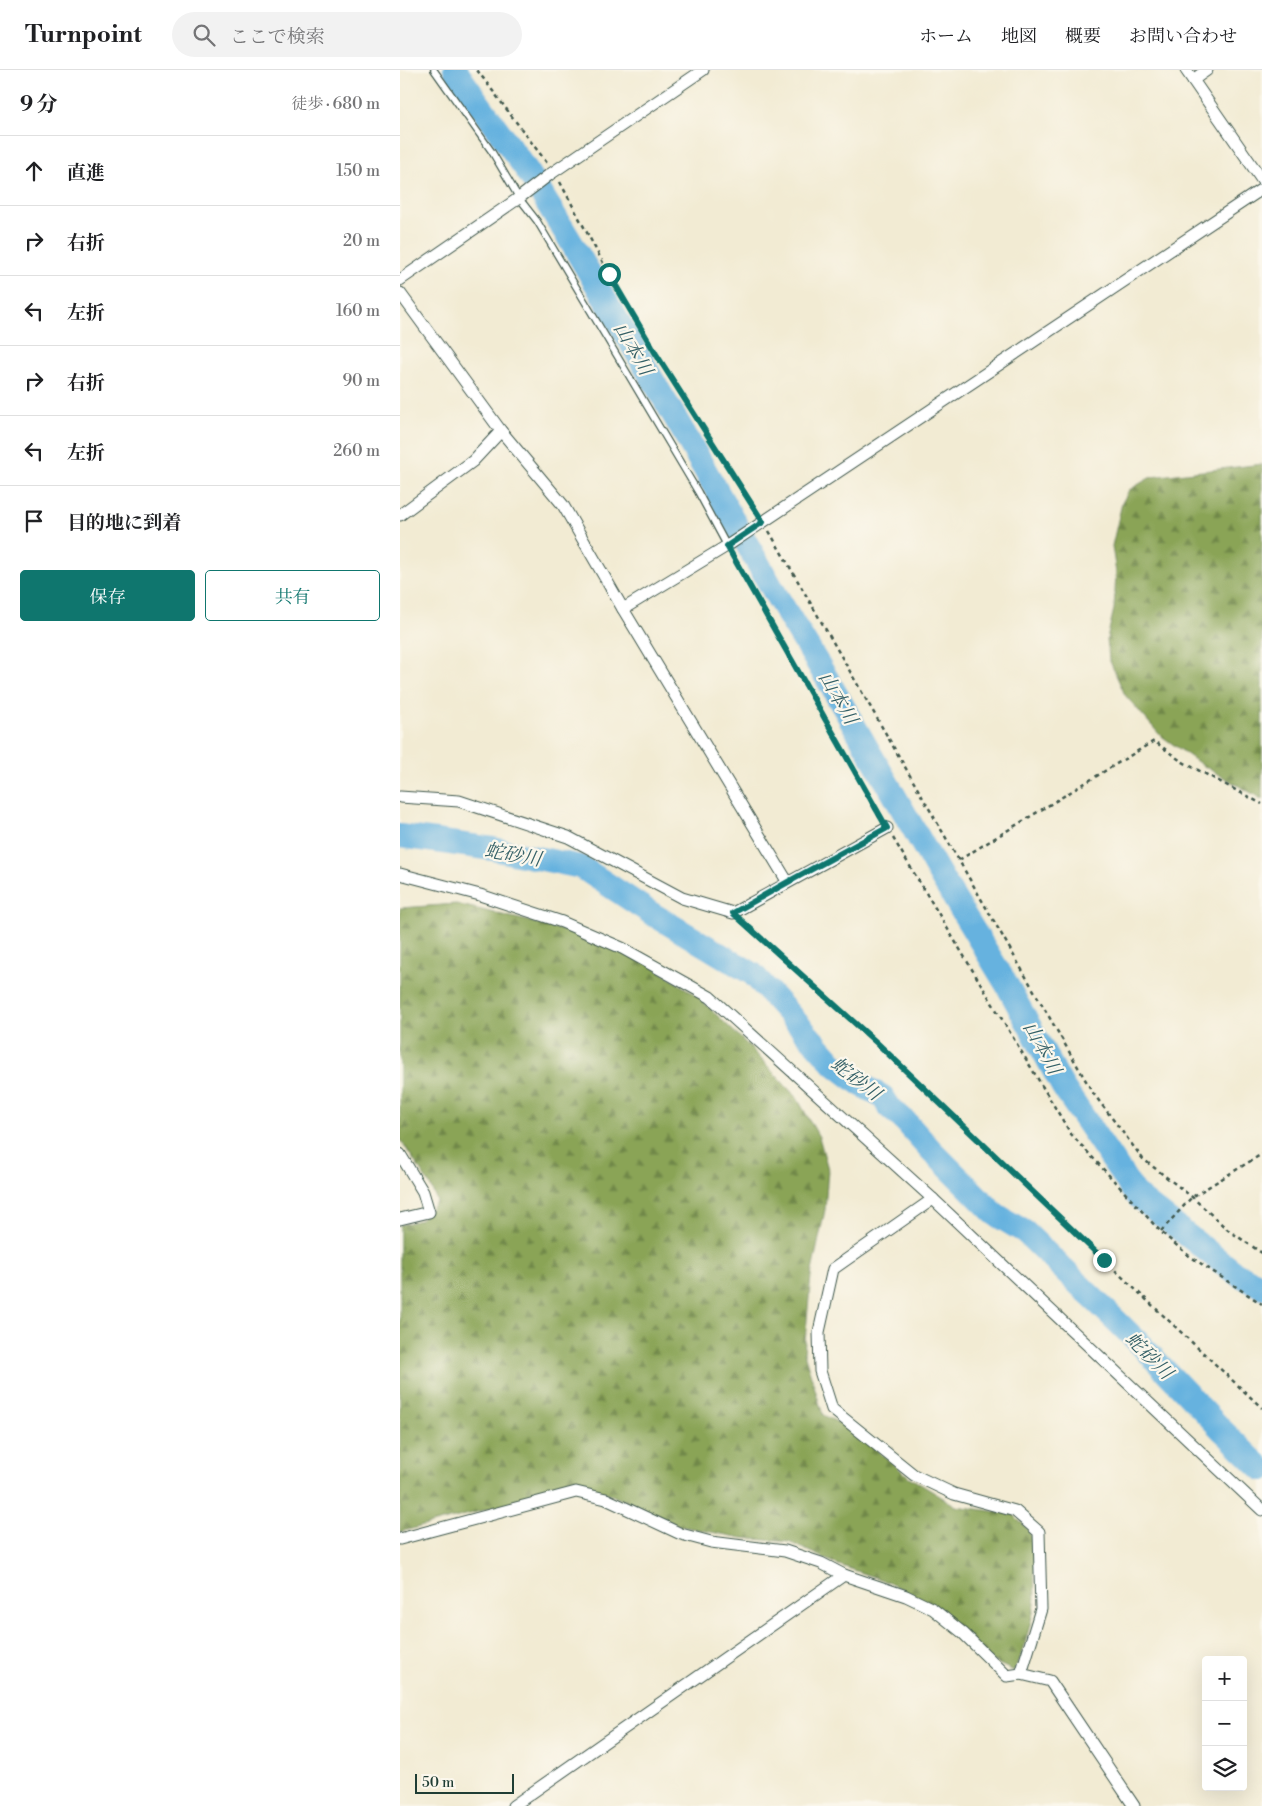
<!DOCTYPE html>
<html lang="ja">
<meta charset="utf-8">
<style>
:root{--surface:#fff;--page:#f2f2f2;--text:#202124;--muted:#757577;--line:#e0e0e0;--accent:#0f766e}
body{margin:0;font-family:"Libre Bodoni","Noto Serif JP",serif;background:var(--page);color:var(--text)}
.controls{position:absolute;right:15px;bottom:15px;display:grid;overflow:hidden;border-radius:5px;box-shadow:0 5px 20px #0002}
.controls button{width:45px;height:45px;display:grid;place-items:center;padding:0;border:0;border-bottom:1px solid var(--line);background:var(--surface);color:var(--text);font:25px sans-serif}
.scale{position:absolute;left:15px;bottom:12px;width:99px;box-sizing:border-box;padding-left:5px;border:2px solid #1f3d34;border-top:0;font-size:14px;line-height:18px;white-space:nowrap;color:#1f3d34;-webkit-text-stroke:4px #fbf7ec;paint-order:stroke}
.stop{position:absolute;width:15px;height:15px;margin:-11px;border:4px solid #0f766e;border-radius:50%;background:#fff}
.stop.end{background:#0f766e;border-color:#fff;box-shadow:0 1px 5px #0008}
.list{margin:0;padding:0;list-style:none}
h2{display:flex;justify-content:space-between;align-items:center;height:65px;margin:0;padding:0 20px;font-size:21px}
h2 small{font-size:16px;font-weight:400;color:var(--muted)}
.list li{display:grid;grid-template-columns:32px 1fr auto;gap:15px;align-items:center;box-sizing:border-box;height:70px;padding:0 20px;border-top:1px solid var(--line)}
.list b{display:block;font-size:19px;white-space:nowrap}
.list em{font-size:16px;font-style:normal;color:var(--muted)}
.actions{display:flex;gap:10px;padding:15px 20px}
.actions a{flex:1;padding:11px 0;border:1px solid var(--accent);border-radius:5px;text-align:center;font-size:18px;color:var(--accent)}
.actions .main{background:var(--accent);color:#fff}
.icon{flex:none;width:28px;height:28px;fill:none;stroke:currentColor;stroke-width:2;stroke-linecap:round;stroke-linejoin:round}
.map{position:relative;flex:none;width:862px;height:1736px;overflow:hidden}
header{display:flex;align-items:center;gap:30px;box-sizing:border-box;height:70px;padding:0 25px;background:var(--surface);border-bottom:1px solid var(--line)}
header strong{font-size:24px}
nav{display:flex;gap:28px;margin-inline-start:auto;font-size:18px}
.search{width:350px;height:45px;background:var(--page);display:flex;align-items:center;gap:12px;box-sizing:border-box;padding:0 18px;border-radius:28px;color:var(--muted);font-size:19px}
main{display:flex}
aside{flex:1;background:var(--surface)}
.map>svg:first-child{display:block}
</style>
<header>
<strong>Turnpoint</strong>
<div class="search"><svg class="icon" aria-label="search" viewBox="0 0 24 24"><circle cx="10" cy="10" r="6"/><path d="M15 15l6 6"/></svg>ここで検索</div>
<nav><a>ホーム</a><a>地図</a><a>概要</a><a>お問い合わせ</a></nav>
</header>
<main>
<aside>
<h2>9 分<small>徒歩 · 680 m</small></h2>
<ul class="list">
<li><svg class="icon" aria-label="ahead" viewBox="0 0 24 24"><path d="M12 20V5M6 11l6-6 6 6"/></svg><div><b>直進</b></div><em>150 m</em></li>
<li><svg class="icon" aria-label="right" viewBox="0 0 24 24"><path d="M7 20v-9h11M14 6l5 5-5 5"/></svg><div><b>右折</b></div><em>20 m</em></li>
<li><svg class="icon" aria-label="left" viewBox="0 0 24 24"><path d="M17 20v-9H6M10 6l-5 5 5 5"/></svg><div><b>左折</b></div><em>160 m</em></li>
<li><svg class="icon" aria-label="right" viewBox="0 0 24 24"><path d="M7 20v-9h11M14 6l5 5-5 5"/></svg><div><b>右折</b></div><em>90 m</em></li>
<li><svg class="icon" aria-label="left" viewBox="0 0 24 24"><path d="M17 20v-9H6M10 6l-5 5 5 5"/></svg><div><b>左折</b></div><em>260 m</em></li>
<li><svg class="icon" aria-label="arrive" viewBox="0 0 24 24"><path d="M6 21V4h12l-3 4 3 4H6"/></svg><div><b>目的地に到着</b></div></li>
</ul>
<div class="actions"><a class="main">保存</a><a>共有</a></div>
</aside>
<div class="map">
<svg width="862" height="1736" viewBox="0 0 862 1736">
<defs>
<pattern id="forest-firs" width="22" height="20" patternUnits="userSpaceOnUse" patternTransform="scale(1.25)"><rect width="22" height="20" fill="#8aa456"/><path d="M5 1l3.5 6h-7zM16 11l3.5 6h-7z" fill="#708748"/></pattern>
</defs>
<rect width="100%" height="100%" fill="#fbf7ec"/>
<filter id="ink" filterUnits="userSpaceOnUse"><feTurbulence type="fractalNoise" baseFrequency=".02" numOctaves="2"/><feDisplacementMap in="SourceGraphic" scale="10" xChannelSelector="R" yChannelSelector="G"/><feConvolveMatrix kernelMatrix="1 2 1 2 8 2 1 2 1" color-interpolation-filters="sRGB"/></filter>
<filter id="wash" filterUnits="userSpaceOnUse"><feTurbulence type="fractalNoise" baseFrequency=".0096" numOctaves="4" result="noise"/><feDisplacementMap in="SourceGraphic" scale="20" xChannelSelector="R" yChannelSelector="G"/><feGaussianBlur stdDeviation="1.12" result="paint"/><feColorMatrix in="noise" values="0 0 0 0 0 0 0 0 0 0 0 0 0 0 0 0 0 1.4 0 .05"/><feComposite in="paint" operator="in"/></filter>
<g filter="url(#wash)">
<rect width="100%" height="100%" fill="#f2ebd3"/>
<!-- forest -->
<g fill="url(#forest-firs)" stroke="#547045">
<polygon points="862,394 862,729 802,695 760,665 725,625 709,589 707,569 714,539 716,503 712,476 722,433 729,420 751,407"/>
<polygon points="56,834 128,851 224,877 297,926 350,977 397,1028 419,1067 428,1099 425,1140 411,1206 404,1283 423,1345 453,1360 509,1407 556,1436 613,1444 629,1460 634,1482 635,1535 624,1578 614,1601 573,1582 519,1528 483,1510 436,1494 389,1472 342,1468 280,1456 207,1423 181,1417 139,1426 0,1462 0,1155 20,1150 37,1131 30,1115 0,1069 0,838"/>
</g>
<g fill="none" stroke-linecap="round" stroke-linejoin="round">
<!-- river -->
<g stroke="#66b2df" stroke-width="24">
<polyline points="55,0 128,102 168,167 280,356 376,525 429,612 543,810 607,915 663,1017 736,1125 834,1202 862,1217"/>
<polyline points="0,766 93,779 181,797 254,845 353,904 435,995 460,1014 483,1027 489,1037 505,1051 531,1080 595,1144 625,1162 737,1271 822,1360 862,1399"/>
</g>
</g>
</g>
<g filter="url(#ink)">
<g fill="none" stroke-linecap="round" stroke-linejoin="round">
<defs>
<polyline id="lane" points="34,0 92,82 119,128 137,151 298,422 327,476"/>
<g id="street">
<polyline points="786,0 862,110"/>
<polyline points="793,10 807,0"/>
<polyline points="0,210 119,128 149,105 303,0"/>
<polyline points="0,223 101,361 163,435 223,539 387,811"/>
<polyline points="0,445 73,391 101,361"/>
<polyline points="223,539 330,474 862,119"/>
<polyline points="0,727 59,731 168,767 282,828 333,843 487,758"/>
<polyline points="0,804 80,825 162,852 222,878 310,927 533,1129 862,1440"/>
<polyline points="0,1084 23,1122 29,1142 0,1149"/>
<polyline points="533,1129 433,1199 419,1262 420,1301 432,1339 514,1405 554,1424 615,1441 639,1462 641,1539 621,1604"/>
<polyline points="0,1469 176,1422 206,1429 281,1464 311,1472 385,1481 421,1493 444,1505 506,1526 533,1539 563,1563 607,1606 621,1604 650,1611 734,1736"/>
<polyline points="113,1736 444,1505"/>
</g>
</defs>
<!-- lane casing -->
<use href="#lane" stroke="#3f574c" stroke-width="8"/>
<!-- street casing -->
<use href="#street" stroke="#3f574c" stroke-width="13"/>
<!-- path -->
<g stroke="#3f574c" stroke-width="2.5" stroke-dasharray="4 4" stroke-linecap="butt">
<polyline points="77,0 147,93"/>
<polyline points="160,112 209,204 256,284 357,442"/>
<polyline points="369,461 693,1023 743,1089 792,1127 828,1160 862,1183"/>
<polyline points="333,486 481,749"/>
<polyline points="493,768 671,1064 761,1162 788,1185 862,1234"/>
<polyline points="559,790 754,671 781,691 862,734"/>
<polyline points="341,851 477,973 704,1190 862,1338"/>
<polyline points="761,1161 792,1127 862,1084"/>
</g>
<!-- lane -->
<use href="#lane" stroke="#fff" stroke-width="5.5"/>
<!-- street -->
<use href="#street" stroke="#fff" stroke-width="11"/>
</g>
</g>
<g fill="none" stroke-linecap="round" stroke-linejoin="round" filter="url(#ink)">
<!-- route -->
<polyline stroke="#0f766e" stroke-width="6" points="209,204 256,284 363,452 327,476 487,758 388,812 333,843 477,973 704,1190"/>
</g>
<g text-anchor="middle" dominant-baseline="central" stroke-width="4.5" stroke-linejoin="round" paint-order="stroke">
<!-- water labels -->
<g font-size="19" font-style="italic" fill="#346067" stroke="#fbf7ec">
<text transform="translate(233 279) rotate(60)">山本川</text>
<text transform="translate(438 628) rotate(60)">山本川</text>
<text transform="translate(113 785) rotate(10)">蛇砂川</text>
<text transform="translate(642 978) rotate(61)">山本川</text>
<text transform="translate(456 1009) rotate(38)">蛇砂川</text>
<text transform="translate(749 1286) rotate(45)">蛇砂川</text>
</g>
</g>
</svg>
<div class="controls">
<button>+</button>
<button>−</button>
<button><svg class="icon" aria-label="layers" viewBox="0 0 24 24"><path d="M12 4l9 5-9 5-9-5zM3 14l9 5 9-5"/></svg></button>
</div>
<div class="scale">50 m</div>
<div class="stop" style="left:209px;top:204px"></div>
<div class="stop end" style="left:704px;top:1190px"></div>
</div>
</main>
